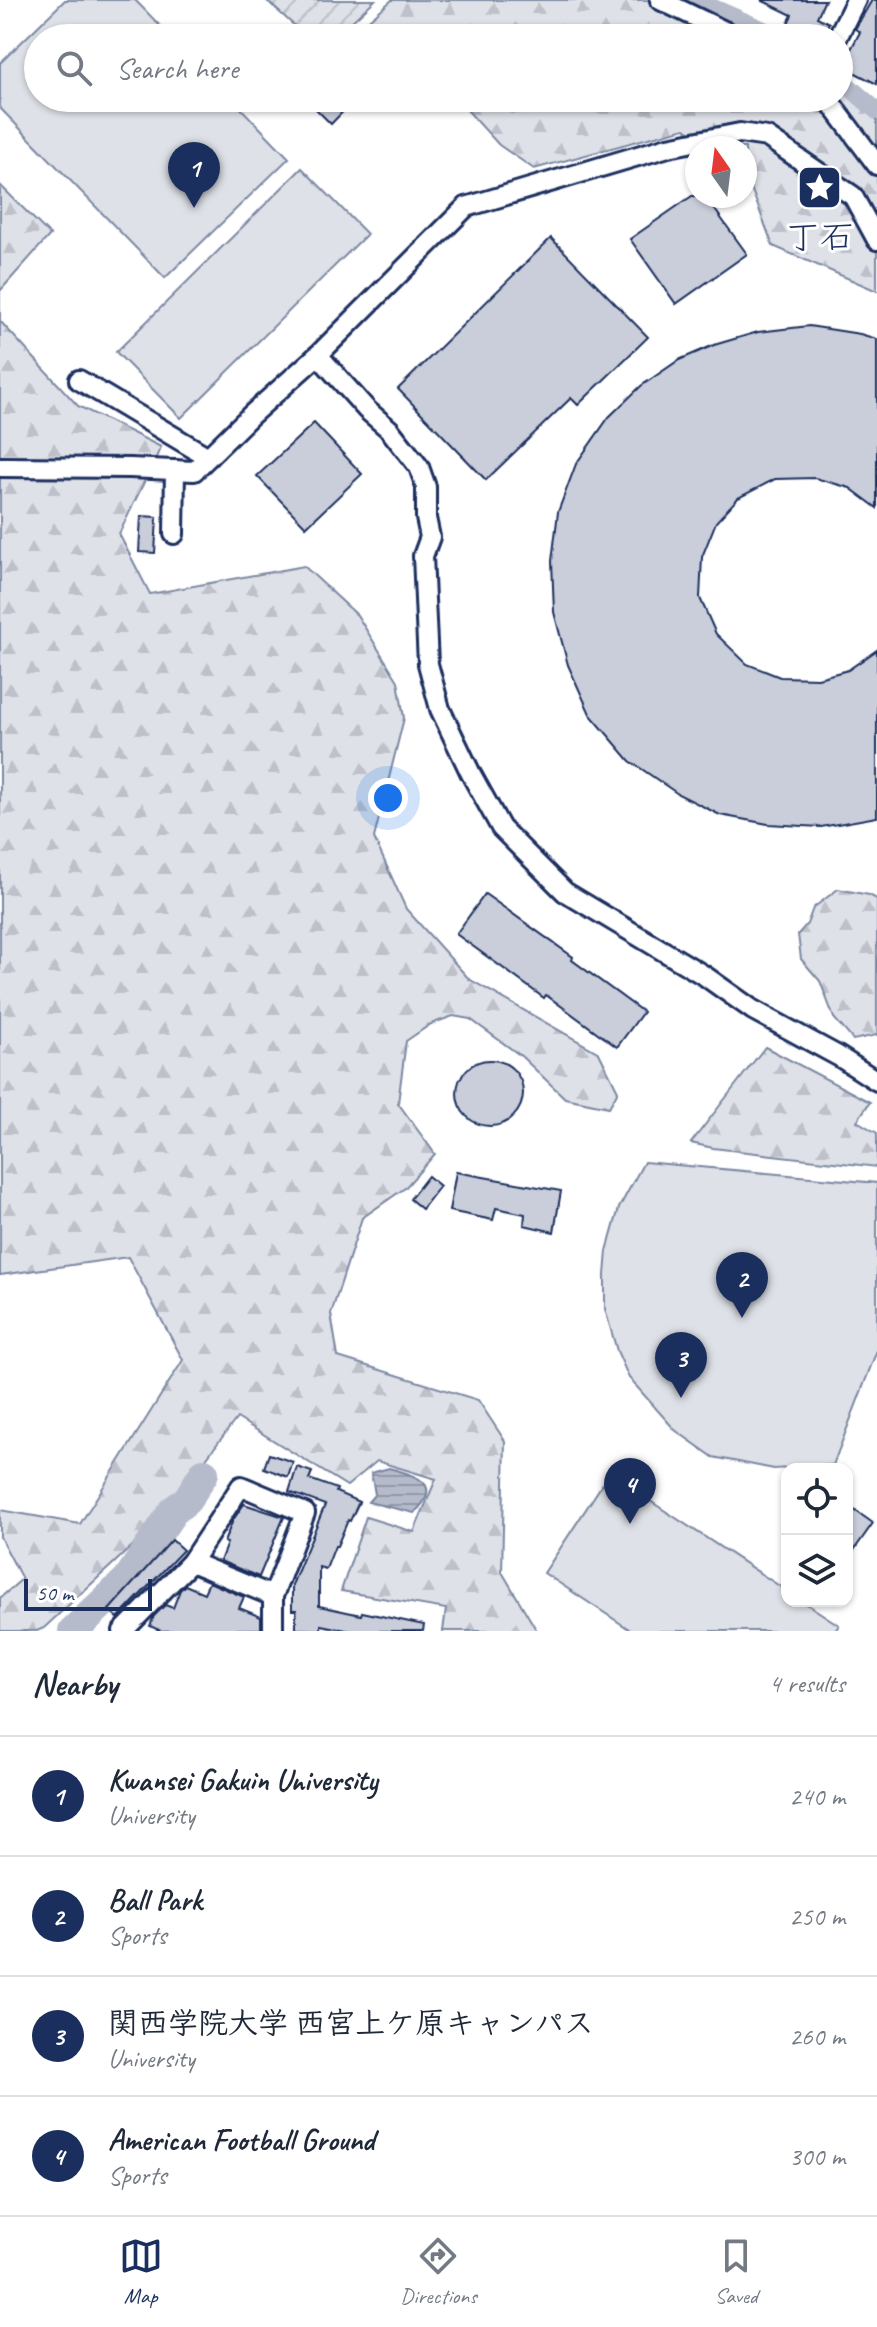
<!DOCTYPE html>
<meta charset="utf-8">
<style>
:root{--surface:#fff;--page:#f6f6f7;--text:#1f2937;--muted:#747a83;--line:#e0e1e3;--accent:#1b2f5e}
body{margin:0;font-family:Caveat,"Klee One",sans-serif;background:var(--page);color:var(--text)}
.controls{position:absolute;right:24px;bottom:24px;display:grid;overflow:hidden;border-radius:16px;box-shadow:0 2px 6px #0004}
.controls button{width:72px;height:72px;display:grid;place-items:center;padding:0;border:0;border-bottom:2px solid var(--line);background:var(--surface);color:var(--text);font:40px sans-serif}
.compass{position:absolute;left:685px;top:136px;width:72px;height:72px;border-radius:50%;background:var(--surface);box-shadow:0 2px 6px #0004;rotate:346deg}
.scale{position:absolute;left:24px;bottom:20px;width:128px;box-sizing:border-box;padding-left:8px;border:4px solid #1b2f5e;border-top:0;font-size:22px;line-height:28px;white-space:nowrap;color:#1b2f5e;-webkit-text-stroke:6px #fff;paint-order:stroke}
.you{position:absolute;left:388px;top:798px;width:28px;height:28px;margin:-20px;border:6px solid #fff;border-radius:50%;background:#1a73e8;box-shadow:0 0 0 12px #1a73e833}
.badge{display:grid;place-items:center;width:52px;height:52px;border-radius:50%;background:var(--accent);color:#fff;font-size:26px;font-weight:700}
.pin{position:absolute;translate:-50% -66px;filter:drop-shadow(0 2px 4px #0008)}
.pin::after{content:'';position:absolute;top:42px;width:28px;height:24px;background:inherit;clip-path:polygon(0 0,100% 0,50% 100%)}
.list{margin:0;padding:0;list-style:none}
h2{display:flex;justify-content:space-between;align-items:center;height:104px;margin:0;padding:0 32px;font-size:34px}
h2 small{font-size:26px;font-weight:400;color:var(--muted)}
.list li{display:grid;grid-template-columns:52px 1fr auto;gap:24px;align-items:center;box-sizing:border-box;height:120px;padding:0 32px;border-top:2px solid var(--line)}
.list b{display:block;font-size:30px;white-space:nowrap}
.list p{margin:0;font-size:26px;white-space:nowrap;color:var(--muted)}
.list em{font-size:26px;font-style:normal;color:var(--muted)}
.icon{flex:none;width:44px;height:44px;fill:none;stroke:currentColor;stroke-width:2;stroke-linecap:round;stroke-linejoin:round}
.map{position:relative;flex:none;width:877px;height:1631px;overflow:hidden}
.search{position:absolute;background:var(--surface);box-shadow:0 2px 6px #0004;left:24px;right:24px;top:24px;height:88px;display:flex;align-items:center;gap:20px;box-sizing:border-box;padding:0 28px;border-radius:44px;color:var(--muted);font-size:30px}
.sheet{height:584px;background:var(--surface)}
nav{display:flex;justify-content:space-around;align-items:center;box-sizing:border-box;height:112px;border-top:2px solid var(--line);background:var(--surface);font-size:22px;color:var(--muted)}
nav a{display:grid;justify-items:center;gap:4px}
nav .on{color:var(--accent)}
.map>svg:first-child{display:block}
</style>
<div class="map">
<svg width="877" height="1631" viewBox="0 0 877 1631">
<defs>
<pattern id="forest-firs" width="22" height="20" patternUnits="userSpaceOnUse" patternTransform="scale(2)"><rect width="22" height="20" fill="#dee1e7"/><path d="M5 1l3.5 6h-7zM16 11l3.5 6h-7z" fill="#bec1c9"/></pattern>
<pattern id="garden-furrows" width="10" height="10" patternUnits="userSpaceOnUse" patternTransform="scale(2)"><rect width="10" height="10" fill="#dee1e7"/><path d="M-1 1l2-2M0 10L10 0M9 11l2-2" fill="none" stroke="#bec1c9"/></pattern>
<pattern id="water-rules" width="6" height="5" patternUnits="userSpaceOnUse" patternTransform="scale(2)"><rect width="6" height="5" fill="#b5bbca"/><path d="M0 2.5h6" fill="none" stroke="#9298a7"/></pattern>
</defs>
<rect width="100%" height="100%" fill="#fff"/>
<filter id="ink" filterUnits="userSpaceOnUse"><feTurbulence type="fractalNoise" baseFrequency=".0125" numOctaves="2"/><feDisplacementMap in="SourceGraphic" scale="16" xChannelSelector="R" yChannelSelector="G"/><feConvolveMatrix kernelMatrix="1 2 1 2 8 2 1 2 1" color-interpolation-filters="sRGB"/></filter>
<g filter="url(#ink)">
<!-- forest -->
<g fill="url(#forest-firs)" stroke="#7c88a2" stroke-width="2">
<polygon points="392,0 706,0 786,38 348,38"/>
<polygon points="839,80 877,112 877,291 773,246 745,172 745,148 713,148 685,128 534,169 499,145 456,98 839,98"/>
<polygon points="0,185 50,235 0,291 0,321 78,406 161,447 119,534 150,594 304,566 357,615 398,681 404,718 374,838 406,909 469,979 599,1053 618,1091 609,1107 565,1098 521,1056 470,1019 453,1016 431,1024 406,1041 398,1103 435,1154 405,1188 362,1218 331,1314 338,1357 478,1400 505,1441 502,1572 537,1631 443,1631 446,1609 341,1591 366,1517 414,1532 436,1479 377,1461 347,1486 237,1418 156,1524 44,1628 37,1631 0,1631 0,1598 22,1579 0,1537 0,1510 80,1524 183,1360 128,1257 0,1275"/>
<polygon points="838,889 869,895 877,899 877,1035 853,1040 834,1018 820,981 801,959 798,934 807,924 813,908"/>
<polygon points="765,1047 870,1102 857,1121 877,1133 877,1167 713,1148 691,1143"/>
</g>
<!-- garden -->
<polygon fill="url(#garden-furrows)" stroke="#7c88a2" stroke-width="2" points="266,0 375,0 334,38 308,38"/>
<!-- pitch -->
<g fill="#dee1e7" stroke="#7c88a2" stroke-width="2">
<polygon points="65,0 135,0 172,38 38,38 38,98 231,98 289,158 165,278 0,108 0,63"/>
<polygon points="302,168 367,234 181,418 116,352"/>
<polygon points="644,1162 877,1183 877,1350 833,1465 774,1469 713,1457 675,1430 629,1378 617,1351 605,1309 605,1275 607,1251 619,1208"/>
<polygon points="609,1474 787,1591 787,1601 802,1601 839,1625 835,1631 632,1631 544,1573"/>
</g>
<!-- water -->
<path fill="url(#water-rules)" stroke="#77839f" stroke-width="2" d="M389,1468C416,1475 445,1484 414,1513L368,1502L375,1494L371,1473Z"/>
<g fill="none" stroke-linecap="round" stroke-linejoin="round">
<!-- canal -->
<g stroke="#b5bbca" stroke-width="18">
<polyline points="695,0 782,38"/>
<polyline points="839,78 877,111"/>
</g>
<!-- river -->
<polyline stroke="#b5bbca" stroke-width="30" points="73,1631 127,1580 174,1510 187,1500 204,1473"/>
</g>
<!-- building -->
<g fill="#caceda" stroke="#1b2f5e" stroke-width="2">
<polygon points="761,0 825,0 817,17 829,23 822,38 815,38 787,25 792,15"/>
<polygon points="872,0 877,0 877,84 842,66 860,32 855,29"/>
<polygon points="305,98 356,98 331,124"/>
<polygon points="692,196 705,196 747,254 676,304 630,239"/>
<polygon points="551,238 648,337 578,405 571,398 486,480 398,389"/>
<polygon points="809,326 860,334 877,339 877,508 850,488 815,478 775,479 738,498 716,522 702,557 700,598 716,634 747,664 780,677 818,678 848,670 877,650 877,817 821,827 768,824 720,815 678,794 630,761 590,714 568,665 554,612 552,561 558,512 576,464 609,417 641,386 679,360 714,345 758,332"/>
<polygon points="314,423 362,474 306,527 257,476"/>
<polygon points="141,516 157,517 155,553 139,552"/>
<polygon points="485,894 573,957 572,960 643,1012 617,1047 546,995 544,998 456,934"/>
<circle cx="490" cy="1093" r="33"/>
<polygon points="456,1172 561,1191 554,1232 524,1225 525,1214 496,1208 493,1220 449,1211"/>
<polygon points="428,1176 440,1186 422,1209 410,1199"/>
<polygon points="269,1454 293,1462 288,1477 264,1468"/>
<polygon points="297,1467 312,1472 309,1479 337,1489 336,1492 359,1502 350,1521 348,1520 337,1546 335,1546 326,1569 319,1567 319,1606 361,1615 362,1612 424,1625 423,1631 351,1631 321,1625 321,1630 296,1629 296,1610 292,1610 292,1585 325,1505 289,1492"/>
<polygon points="244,1504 284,1517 259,1577 220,1561 227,1543 224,1542 233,1520"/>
<polygon points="853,1509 873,1523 847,1560 847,1517"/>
<polygon points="172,1540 183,1550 118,1618 109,1610"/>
<polygon points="209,1582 244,1597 239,1608 261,1617 261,1629 161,1631 150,1626 154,1616 165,1605 173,1608 180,1590 185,1585 204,1593"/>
</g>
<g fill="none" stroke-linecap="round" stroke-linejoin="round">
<defs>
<g id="minor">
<polyline points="660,0 739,38"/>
<polyline points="837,38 856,0"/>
<polyline points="827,98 877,165"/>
<polyline points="318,355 367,410 389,429 419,467 426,487 426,518 430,537 423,556 428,664 440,709 471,774 501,828 565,892 705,976 753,1010 838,1056 877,1081"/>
<polyline points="79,380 208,457"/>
<polyline points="0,467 130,468 194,471 251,415 318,355 466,207 668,147 740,133 767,137 853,196 877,240"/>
<polyline points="174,534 175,470"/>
<polyline points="191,1562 273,1596"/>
<polyline points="123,1631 191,1562 241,1486 305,1513 273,1596 273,1631"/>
</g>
</defs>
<!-- minor casing -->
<use href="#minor" stroke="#1b2f5e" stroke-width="24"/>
<!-- minor -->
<use href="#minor" stroke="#fff" stroke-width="18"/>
</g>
</g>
<!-- icons -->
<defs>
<symbol id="sight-square" viewBox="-11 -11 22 22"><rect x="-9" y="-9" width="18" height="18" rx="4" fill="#1b2f5e" stroke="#fff"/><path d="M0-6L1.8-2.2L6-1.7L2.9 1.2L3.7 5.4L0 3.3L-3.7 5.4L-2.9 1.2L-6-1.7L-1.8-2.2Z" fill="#fff"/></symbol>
</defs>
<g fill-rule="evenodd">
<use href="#sight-square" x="794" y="162" width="51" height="51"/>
</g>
<g text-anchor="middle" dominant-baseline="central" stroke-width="6" stroke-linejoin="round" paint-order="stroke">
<!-- poi labels -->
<g font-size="34" fill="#1b2f5e" stroke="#fff">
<text x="820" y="236">丁石</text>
</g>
</g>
</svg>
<div class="controls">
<button><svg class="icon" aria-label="locate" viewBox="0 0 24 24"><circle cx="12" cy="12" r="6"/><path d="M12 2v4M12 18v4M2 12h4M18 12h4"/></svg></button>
<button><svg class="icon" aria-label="layers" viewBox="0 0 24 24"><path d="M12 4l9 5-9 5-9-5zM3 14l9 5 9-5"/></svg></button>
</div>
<svg class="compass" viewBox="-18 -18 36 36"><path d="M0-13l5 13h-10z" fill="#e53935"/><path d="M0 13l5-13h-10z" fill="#747a83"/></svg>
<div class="scale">50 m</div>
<div class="you"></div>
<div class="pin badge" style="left:194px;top:208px">1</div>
<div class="pin badge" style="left:742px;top:1318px">2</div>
<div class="pin badge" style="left:681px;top:1398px">3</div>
<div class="pin badge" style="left:630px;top:1524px">4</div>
<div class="search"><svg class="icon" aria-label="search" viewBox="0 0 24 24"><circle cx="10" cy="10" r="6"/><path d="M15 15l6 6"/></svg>Search here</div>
</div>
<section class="sheet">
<h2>Nearby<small>4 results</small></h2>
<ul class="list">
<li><span class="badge">1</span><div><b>Kwansei Gakuin University</b><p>University</p></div><em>240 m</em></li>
<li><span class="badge">2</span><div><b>Ball Park</b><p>Sports</p></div><em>250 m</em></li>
<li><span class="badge">3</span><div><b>関西学院大学 西宮上ケ原キャンパス</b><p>University</p></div><em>260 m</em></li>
<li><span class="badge">4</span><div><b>American Football Ground</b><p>Sports</p></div><em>300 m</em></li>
</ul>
</section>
<nav>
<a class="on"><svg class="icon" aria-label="map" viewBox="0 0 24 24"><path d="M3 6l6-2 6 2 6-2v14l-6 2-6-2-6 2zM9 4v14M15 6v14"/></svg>Map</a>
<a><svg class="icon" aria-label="directions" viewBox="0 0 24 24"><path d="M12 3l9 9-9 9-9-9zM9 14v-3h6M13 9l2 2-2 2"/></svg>Directions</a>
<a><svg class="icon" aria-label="saved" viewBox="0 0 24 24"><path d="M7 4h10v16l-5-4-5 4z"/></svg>Saved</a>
</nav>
